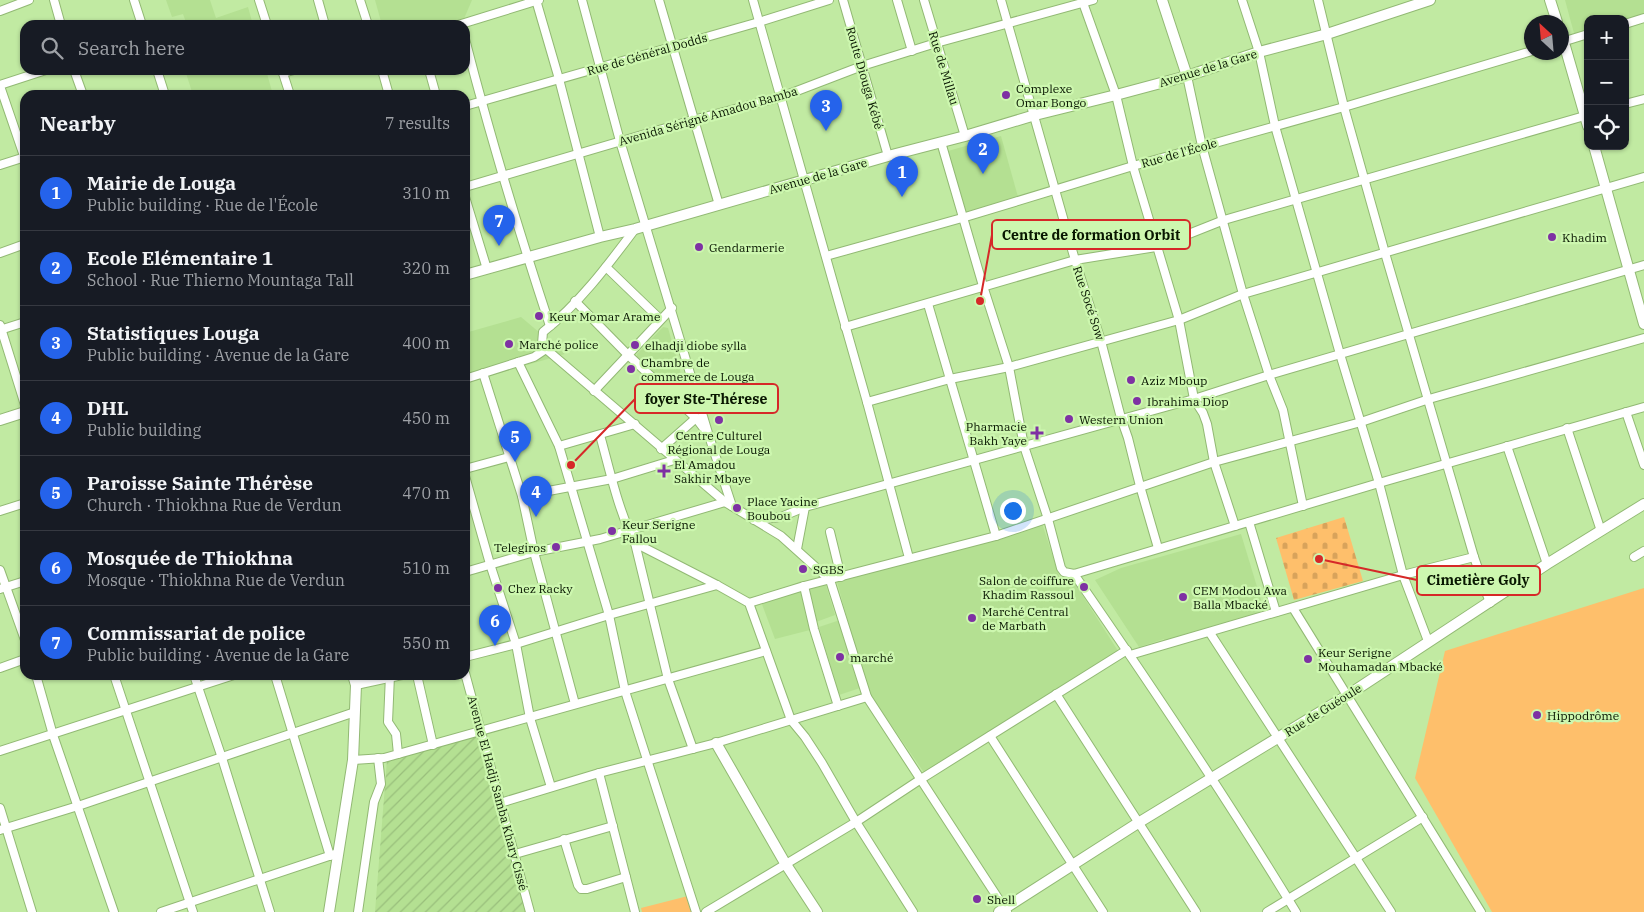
<!DOCTYPE html>
<meta charset="utf-8">
<style>
:root{--surface:#171b24;--page:#20242c;--text:#f1f3f6;--muted:#9ea1a6;--line:#363941;--accent:#2563eb}
body{margin:0;font-family:"IBM Plex Serif",serif;background:var(--page);color:var(--text)}
.controls{position:absolute;right:15px;top:15px;display:grid;overflow:hidden;border-radius:10px;box-shadow:0 1px 4px #0004}
.controls button{width:45px;height:45px;display:grid;place-items:center;padding:0;border:0;border-bottom:1px solid var(--line);background:var(--surface);color:var(--text);font:25px sans-serif}
.compass{position:absolute;left:1524px;top:15px;width:45px;height:45px;border-radius:50%;background:var(--surface);box-shadow:0 1px 4px #0004;rotate:334deg}
.you{position:absolute;left:1012px;top:510px;width:18px;height:18px;margin:-12px;border:4px solid #fff;border-radius:50%;background:#1a73e8;box-shadow:0 0 0 8px #1a73e833}
.badge{display:grid;place-items:center;width:32px;height:32px;border-radius:50%;background:var(--accent);color:#fff;font-size:16px;font-weight:700}
.pin{position:absolute;translate:-50% -41px;filter:drop-shadow(0 1px 2px #0008)}
.pin::after{content:'';position:absolute;top:26px;width:18px;height:15px;background:inherit;clip-path:polygon(0 0,100% 0,50% 100%)}
.list{margin:0;padding:0;list-style:none}
h2{display:flex;justify-content:space-between;align-items:center;height:65px;margin:0;padding:0 20px;font-size:21px}
h2 small{font-size:16px;font-weight:400;color:var(--muted)}
.list li{display:grid;grid-template-columns:32px 1fr auto;gap:15px;align-items:center;box-sizing:border-box;height:75px;padding:0 20px;border-top:1px solid var(--line)}
.list b{display:block;font-size:19px;white-space:nowrap}
.list p{margin:0;font-size:16px;white-space:nowrap;color:var(--muted)}
.list em{font-size:16px;font-style:normal;color:var(--muted)}
.icon{flex:none;width:28px;height:28px;fill:none;stroke:currentColor;stroke-width:2;stroke-linecap:round;stroke-linejoin:round}
.map{position:relative;flex:none;width:1644px;height:912px;overflow:hidden}
.search{position:absolute;background:var(--surface);box-shadow:0 1px 4px #0004;left:20px;top:20px;width:450px;height:55px;display:flex;align-items:center;gap:12px;box-sizing:border-box;padding:0 18px;border-radius:15px;color:var(--muted);font-size:19px}
.panel{position:absolute;background:var(--surface);box-shadow:0 1px 4px #0004;left:20px;top:90px;width:450px;height:590px;border-radius:15px}
.map>svg:first-child{display:block}
</style>
<div class="map">
<svg width="1644" height="912" viewBox="0 0 1644 912">
<defs>
<pattern id="industrial-furrows" width="10" height="10" patternUnits="userSpaceOnUse" patternTransform="scale(1.25)"><rect width="10" height="10" fill="#b4e092"/><path d="M-1 1l2-2M0 10L10 0M9 11l2-2" fill="none" stroke="#99bf7c"/></pattern>
<pattern id="cemetery-stones" width="16" height="16" patternUnits="userSpaceOnUse" patternTransform="scale(1.25)"><rect width="16" height="16" fill="#febf6b"/><path d="M2 7V4a2 2 0 0 1 4 0v3zM10 15v-3a2 2 0 0 1 4 0v3z" fill="#d8a35b"/></pattern>
</defs>
<rect width="100%" height="100%" fill="#c1eaa2"/>
<!-- built -->
<g fill="#b4e092">
<polygon points="166,0 210,0 216,18 248,7 253,25 187,25 183,14 172,17"/>
<polygon points="375,0 472,0 463,21 452,25 382,25"/>
<polygon points="1565,0 1644,0 1644,18 1625,23 1625,19 1588,19 1588,33 1575,37"/>
<polygon points="185,70 266,70 273,95 193,95"/>
<polygon points="1001,136 1018,197 966,212 948,151"/>
<polygon points="521,317 565,354 465,383 465,333"/>
<polygon points="663,327 668,328 689,402 686,406 637,359 637,354"/>
<polygon points="1042,523 1061,582 1072,579 1120,654 925,774 867,690 837,582"/>
<polygon points="1241,534 1265,613 1166,644 1164,639 1139,647 1095,580 1121,568"/>
<polygon points="801,581 810,630 775,639 760,599"/>
<polygon points="825,582 835,615 816,622 807,590"/>
<polygon points="843,619 860,688 839,695 819,627"/>
</g>
<!-- industrial -->
<polygon fill="url(#industrial-furrows)" points="485,731 533,912 375,912 387,760"/>
<!-- grass -->
<g fill="#febf6b">
<polygon points="1644,588 1644,912 1492,912 1415,778 1445,651"/>
<polygon points="688,896 693,912 642,912 641,908"/>
</g>
<!-- cemetery -->
<polygon fill="url(#cemetery-stones)" points="1344,517 1363,581 1294,600 1276,538"/>
<g fill="none" stroke-linecap="round" stroke-linejoin="round">
<defs>
<g id="street">
<polyline points="54,0 61,25"/>
<polyline points="134,0 142,25"/>
<polyline points="259,0 267,25"/>
<polyline points="318,0 325,25"/>
<polyline points="360,0 368,25"/>
<polyline points="536,0 559,79 600,237"/>
<polyline points="582,0 620,141 708,433 732,506"/>
<polyline points="659,0 719,205"/>
<polyline points="753,0 867,402 909,558"/>
<polyline points="843,0 888,156"/>
<polyline points="897,0 912,51"/>
<polyline points="924,0 965,136"/>
<polyline points="1001,0 1075,260 1101,341 1121,418 1128,438 1140,486 1158,548"/>
<polyline points="1082,0 1116,95 1133,166 1179,320 1194,399 1203,413 1207,424 1214,462 1235,526"/>
<polyline points="1242,0 1259,52 1275,126 1340,354 1379,483 1403,575 1428,641"/>
<polyline points="1318,0 1344,107 1385,253 1474,557 1490,603"/>
<polyline points="0,11 29,0"/>
<polyline points="1625,24 1644,18"/>
<polyline points="458,25 539,0"/>
<path d="M465,39C490,136 519,232 550,326"/>
<polyline points="1562,42 1588,34"/>
<polyline points="74,70 83,95"/>
<polyline points="157,70 165,95"/>
<polyline points="282,70 290,95"/>
<polyline points="382,70 389,95"/>
<polyline points="429,70 436,95"/>
<polyline points="283,73 294,70"/>
<polyline points="1187,76 1202,146 1243,294 1269,375 1283,410 1303,506"/>
<polyline points="0,85 46,70"/>
<polyline points="0,86 25,159"/>
<polyline points="1625,104 1644,99"/>
<polyline points="465,106 759,22 829,0"/>
<polyline points="941,142 983,286 1009,367 1024,446 1048,519 1061,568 1064,572 1074,574 1379,483 1644,407"/>
<polyline points="0,165 25,157"/>
<polyline points="465,187 693,120 781,97 862,66 936,43 1093,0"/>
<polyline points="465,197 487,269"/>
<polyline points="0,253 25,244"/>
<polyline points="826,256 962,218 1133,166 1344,107 1532,51"/>
<polyline points="606,267 660,319"/>
<polyline points="575,301 627,354 696,418 705,430"/>
<polyline points="928,304 996,536"/>
<polyline points="0,325 25,405"/>
<polyline points="845,327 1075,260 1156,247 1224,220 1588,115"/>
<polyline points="0,330 25,322"/>
<polyline points="546,349 725,502 781,536 830,580 867,697 1007,912"/>
<polyline points="518,362 559,446 609,615 625,691 696,912"/>
<polyline points="483,373 522,496 534,552 575,704"/>
<path d="M465,379L534,357L546,349L542,344L543,332C579,304 608,265 635,229"/>
<polyline points="594,391 672,308"/>
<polyline points="867,402 950,379 1009,367 1179,320 1243,294 1644,177"/>
<polyline points="1626,412 1644,465"/>
<polyline points="1567,428 1601,531"/>
<path d="M600,435C610,471 618,510 635,543L668,679L693,749"/>
<polyline points="559,446 635,424"/>
<polyline points="1507,446 1547,564"/>
<polyline points="661,449 696,418"/>
<polyline points="465,469 509,457"/>
<polyline points="465,476 490,564 516,644 530,718 551,787"/>
<polyline points="522,496 612,479 674,460"/>
<polyline points="0,511 25,503"/>
<polyline points="754,520 781,517 805,507 1194,399 1269,375 1644,265"/>
<polyline points="1249,522 1276,612"/>
<polyline points="830,532 841,577"/>
<polyline points="635,543 717,585 749,603 791,720 805,737 822,763 856,822 913,912"/>
<polyline points="797,549 805,507"/>
<polyline points="1634,557 1644,551"/>
<polyline points="0,570 25,640"/>
<polyline points="465,572 534,552 600,539 725,502"/>
<path d="M1074,574C1151,685 1226,797 1296,912"/>
<polyline points="804,586 814,629 838,706"/>
<polyline points="0,589 25,581"/>
<polyline points="749,603 804,586 996,536 1214,462 1361,422 1429,399 1644,338"/>
<polyline points="1293,608 1481,912"/>
<polyline points="1210,633 1391,912"/>
<polyline points="1130,655 1403,575 1474,557"/>
<polyline points="465,657 516,644 609,615 717,585"/>
<polyline points="0,668 25,659"/>
<polyline points="465,673 530,912"/>
<polyline points="36,675 53,735 114,912"/>
<polyline points="114,675 193,912"/>
<polyline points="194,675 222,758 270,912"/>
<polyline points="275,675 330,856"/>
<polyline points="390,675 388,722 396,734 398,754"/>
<polyline points="417,675 433,745"/>
<polyline points="356,685 402,675"/>
<polyline points="1056,694 1196,912"/>
<polyline points="990,736 1103,912"/>
<polyline points="0,751 234,675"/>
<polyline points="353,760 384,758 766,651"/>
<polyline points="599,773 635,912"/>
<polyline points="500,803 599,773 716,743 867,697"/>
<polyline points="0,808 32,912"/>
<polyline points="0,830 78,806 355,712"/>
<polyline points="564,839 578,885 581,889 587,889 626,877"/>
<polyline points="515,854 613,826"/>
<polyline points="161,912 335,854"/>
<polyline points="358,912 374,802 381,784 378,758"/>
<polyline points="706,912 856,822 921,779 1127,650"/>
<polyline points="1267,912 1423,817"/>
</g>
<g id="secondary">
<polyline points="1162,0 1187,76"/>
<polyline points="1550,0 1557,22"/>
<polyline points="1562,36 1588,126"/>
<polyline points="1594,146 1644,324"/>
<polyline points="465,275 600,237 635,229 888,156 965,136 1035,115 1116,95 1187,76 1259,52 1327,34 1430,0"/>
<polyline points="0,420 25,412"/>
<polyline points="716,743 785,863 817,912"/>
<polyline points="329,912 353,760 356,685 353,675"/>
<polyline points="999,912 1138,823 1348,695 1547,564 1644,504"/>
</g>
</defs>
<!-- street casing -->
<use href="#street" stroke="#92b974" stroke-width="10"/>
<!-- secondary casing -->
<use href="#secondary" stroke="#92b974" stroke-width="12"/>
<!-- street -->
<use href="#street" stroke="#fff" stroke-width="8"/>
<!-- secondary -->
<use href="#secondary" stroke="#fff" stroke-width="10"/>
</g>
<!-- markers -->
<g fill="#7e31a3" stroke="#cdf7af" stroke-width="2">
<circle cx="1006" cy="95" r="5"/>
<circle cx="1552" cy="237" r="5"/>
<circle cx="699" cy="247" r="5"/>
<circle cx="539" cy="316" r="5"/>
<circle cx="509" cy="344" r="5"/>
<circle cx="635" cy="345" r="5"/>
<circle cx="631" cy="369" r="5"/>
<circle cx="1131" cy="380" r="5"/>
<circle cx="1137" cy="401" r="5"/>
<circle cx="1069" cy="419" r="5"/>
<circle cx="719" cy="420" r="5"/>
<path d="M1034.5 425.5h5v5h5v5h-5v5h-5v-5h-5v-5h5z"/>
<path d="M661.5 463.5h5v5h5v5h-5v5h-5v-5h-5v-5h5z"/>
<circle cx="737" cy="508" r="5"/>
<circle cx="612" cy="531" r="5"/>
<circle cx="556" cy="547" r="5"/>
<circle cx="803" cy="569" r="5"/>
<circle cx="1084" cy="587" r="5"/>
<circle cx="498" cy="588" r="5"/>
<circle cx="1183" cy="597" r="5"/>
<circle cx="972" cy="618" r="5"/>
<circle cx="840" cy="657" r="5"/>
<circle cx="1308" cy="659" r="5"/>
<circle cx="1537" cy="715" r="5"/>
<circle cx="977" cy="899" r="5"/>
</g>
<g text-anchor="middle" dominant-baseline="central" stroke-width="4.5" stroke-linejoin="round" paint-order="stroke">
<!-- street labels -->
<g font-size="12" fill="#081600" stroke="#cdf7af">
<text transform="translate(647 54) rotate(-16)">Rue de Général Dodds</text>
<text transform="translate(944 68) rotate(73)">Rue de Millau</text>
<text transform="translate(1208 68) rotate(-17)">Avenue de la Gare</text>
<text transform="translate(865 78) rotate(74)">Route Diouga Kébé</text>
<text transform="translate(708 116) rotate(-16)">Avenida Sérigné Amadou Bamba</text>
<text transform="translate(1179 153) rotate(-16)">Rue de l'École</text>
<text transform="translate(818 176) rotate(-16)">Avenue de la Gare</text>
<text transform="translate(1089 303) rotate(72)">Rue Socé Sow</text>
<text transform="translate(1323 710) rotate(-32)">Rue de Guéoule</text>
<text transform="translate(498 793) rotate(75)">Avenue El Hadji Samba Khary Cissé</text>
</g>
<!-- poi labels -->
<g font-size="12" fill="#081600" stroke="#cdf7af" text-anchor="start">
<text x="1016" y="88">Complexe<tspan x="1016" dy="14">Omar Bongo</tspan></text>
<text x="1562" y="237">Khadim</text>
<text x="709" y="247">Gendarmerie</text>
<text x="549" y="316">Keur Momar Arame</text>
<text x="519" y="344">Marché police</text>
<text x="645" y="345">elhadji diobe sylla</text>
<text x="641" y="362">Chambre de<tspan x="641" dy="14">commerce de Louga</tspan></text>
<text x="1141" y="380">Aziz Mboup</text>
<text x="1147" y="401">Ibrahima Diop</text>
<text x="1079" y="419">Western Union</text>
<text x="1027" y="426" text-anchor="end">Pharmacie<tspan x="1027" dy="14">Bakh Yaye</tspan></text>
<text x="719" y="435" text-anchor="middle">Centre Culturel<tspan x="719" dy="14">Régional de Louga</tspan></text>
<text x="674" y="464">El Amadou<tspan x="674" dy="14">Sakhir Mbaye</tspan></text>
<text x="747" y="501">Place Yacine<tspan x="747" dy="14">Boubou</tspan></text>
<text x="622" y="524">Keur Serigne<tspan x="622" dy="14">Fallou</tspan></text>
<text x="546" y="547" text-anchor="end">Telegiros</text>
<text x="813" y="569">SGBS</text>
<text x="1074" y="580" text-anchor="end">Salon de coiffure<tspan x="1074" dy="14">Khadim Rassoul</tspan></text>
<text x="508" y="588">Chez Racky</text>
<text x="1193" y="590">CEM Modou Awa<tspan x="1193" dy="14">Balla Mbacké</tspan></text>
<text x="982" y="611">Marché Central<tspan x="982" dy="14">de Marbath</tspan></text>
<text x="1318" y="652">Keur Serigne<tspan x="1318" dy="14">Mouhamadan Mbacké</tspan></text>
<text x="850" y="657">marché</text>
<text x="1547" y="715">Hippodrôme</text>
<text x="987" y="899">Shell</text>
</g>
</g>
<!-- callouts -->
<path fill="none" stroke="#d62828" stroke-width="2" d="M980 301L992 235M571 465L635 399M1319 559L1417 580"/>
<g fill="#d62828" stroke="#cdf7af" stroke-width="2">
<circle cx="980" cy="301" r="5"/>
<circle cx="571" cy="465" r="5"/>
<circle cx="1319" cy="559" r="5"/>
</g>
<g fill="#cdf7af" stroke="#d62828" stroke-width="2">
<rect x="992" y="220" width="198" height="29" rx="5"/>
<rect x="635" y="384" width="143" height="29" rx="5"/>
<rect x="1417" y="566" width="123" height="29" rx="5"/>
</g>
<g font-size="14" text-anchor="middle" font-weight="bold" fill="#081600">
<text x="1091" y="240">Centre de formation Orbit</text>
<text x="706" y="404">foyer Ste-Thérese</text>
<text x="1478" y="585">Cimetière Goly</text>
</g>
</svg>
<div class="controls">
<button>+</button>
<button>−</button>
<button><svg class="icon" aria-label="locate" viewBox="0 0 24 24"><circle cx="12" cy="12" r="6"/><path d="M12 2v4M12 18v4M2 12h4M18 12h4"/></svg></button>
</div>
<svg class="compass" viewBox="-18 -18 36 36"><path d="M0-13l5 13h-10z" fill="#e53935"/><path d="M0 13l5-13h-10z" fill="#9ea1a6"/></svg>
<div class="you"></div>
<div class="pin badge" style="left:902px;top:197px">1</div>
<div class="pin badge" style="left:983px;top:174px">2</div>
<div class="pin badge" style="left:826px;top:131px">3</div>
<div class="pin badge" style="left:536px;top:517px">4</div>
<div class="pin badge" style="left:515px;top:462px">5</div>
<div class="pin badge" style="left:495px;top:646px">6</div>
<div class="pin badge" style="left:499px;top:246px">7</div>
<div class="search"><svg class="icon" aria-label="search" viewBox="0 0 24 24"><circle cx="10" cy="10" r="6"/><path d="M15 15l6 6"/></svg>Search here</div>
<section class="panel">
<h2>Nearby<small>7 results</small></h2>
<ul class="list">
<li><span class="badge">1</span><div><b>Mairie de Louga</b><p>Public building · Rue de l'École</p></div><em>310 m</em></li>
<li><span class="badge">2</span><div><b>Ecole Elémentaire 1</b><p>School · Rue Thierno Mountaga Tall</p></div><em>320 m</em></li>
<li><span class="badge">3</span><div><b>Statistiques Louga</b><p>Public building · Avenue de la Gare</p></div><em>400 m</em></li>
<li><span class="badge">4</span><div><b>DHL</b><p>Public building</p></div><em>450 m</em></li>
<li><span class="badge">5</span><div><b>Paroisse Sainte Thérèse</b><p>Church · Thiokhna Rue de Verdun</p></div><em>470 m</em></li>
<li><span class="badge">6</span><div><b>Mosquée de Thiokhna</b><p>Mosque · Thiokhna Rue de Verdun</p></div><em>510 m</em></li>
<li><span class="badge">7</span><div><b>Commissariat de police</b><p>Public building · Avenue de la Gare</p></div><em>550 m</em></li>
</ul>
</section>
</div>
